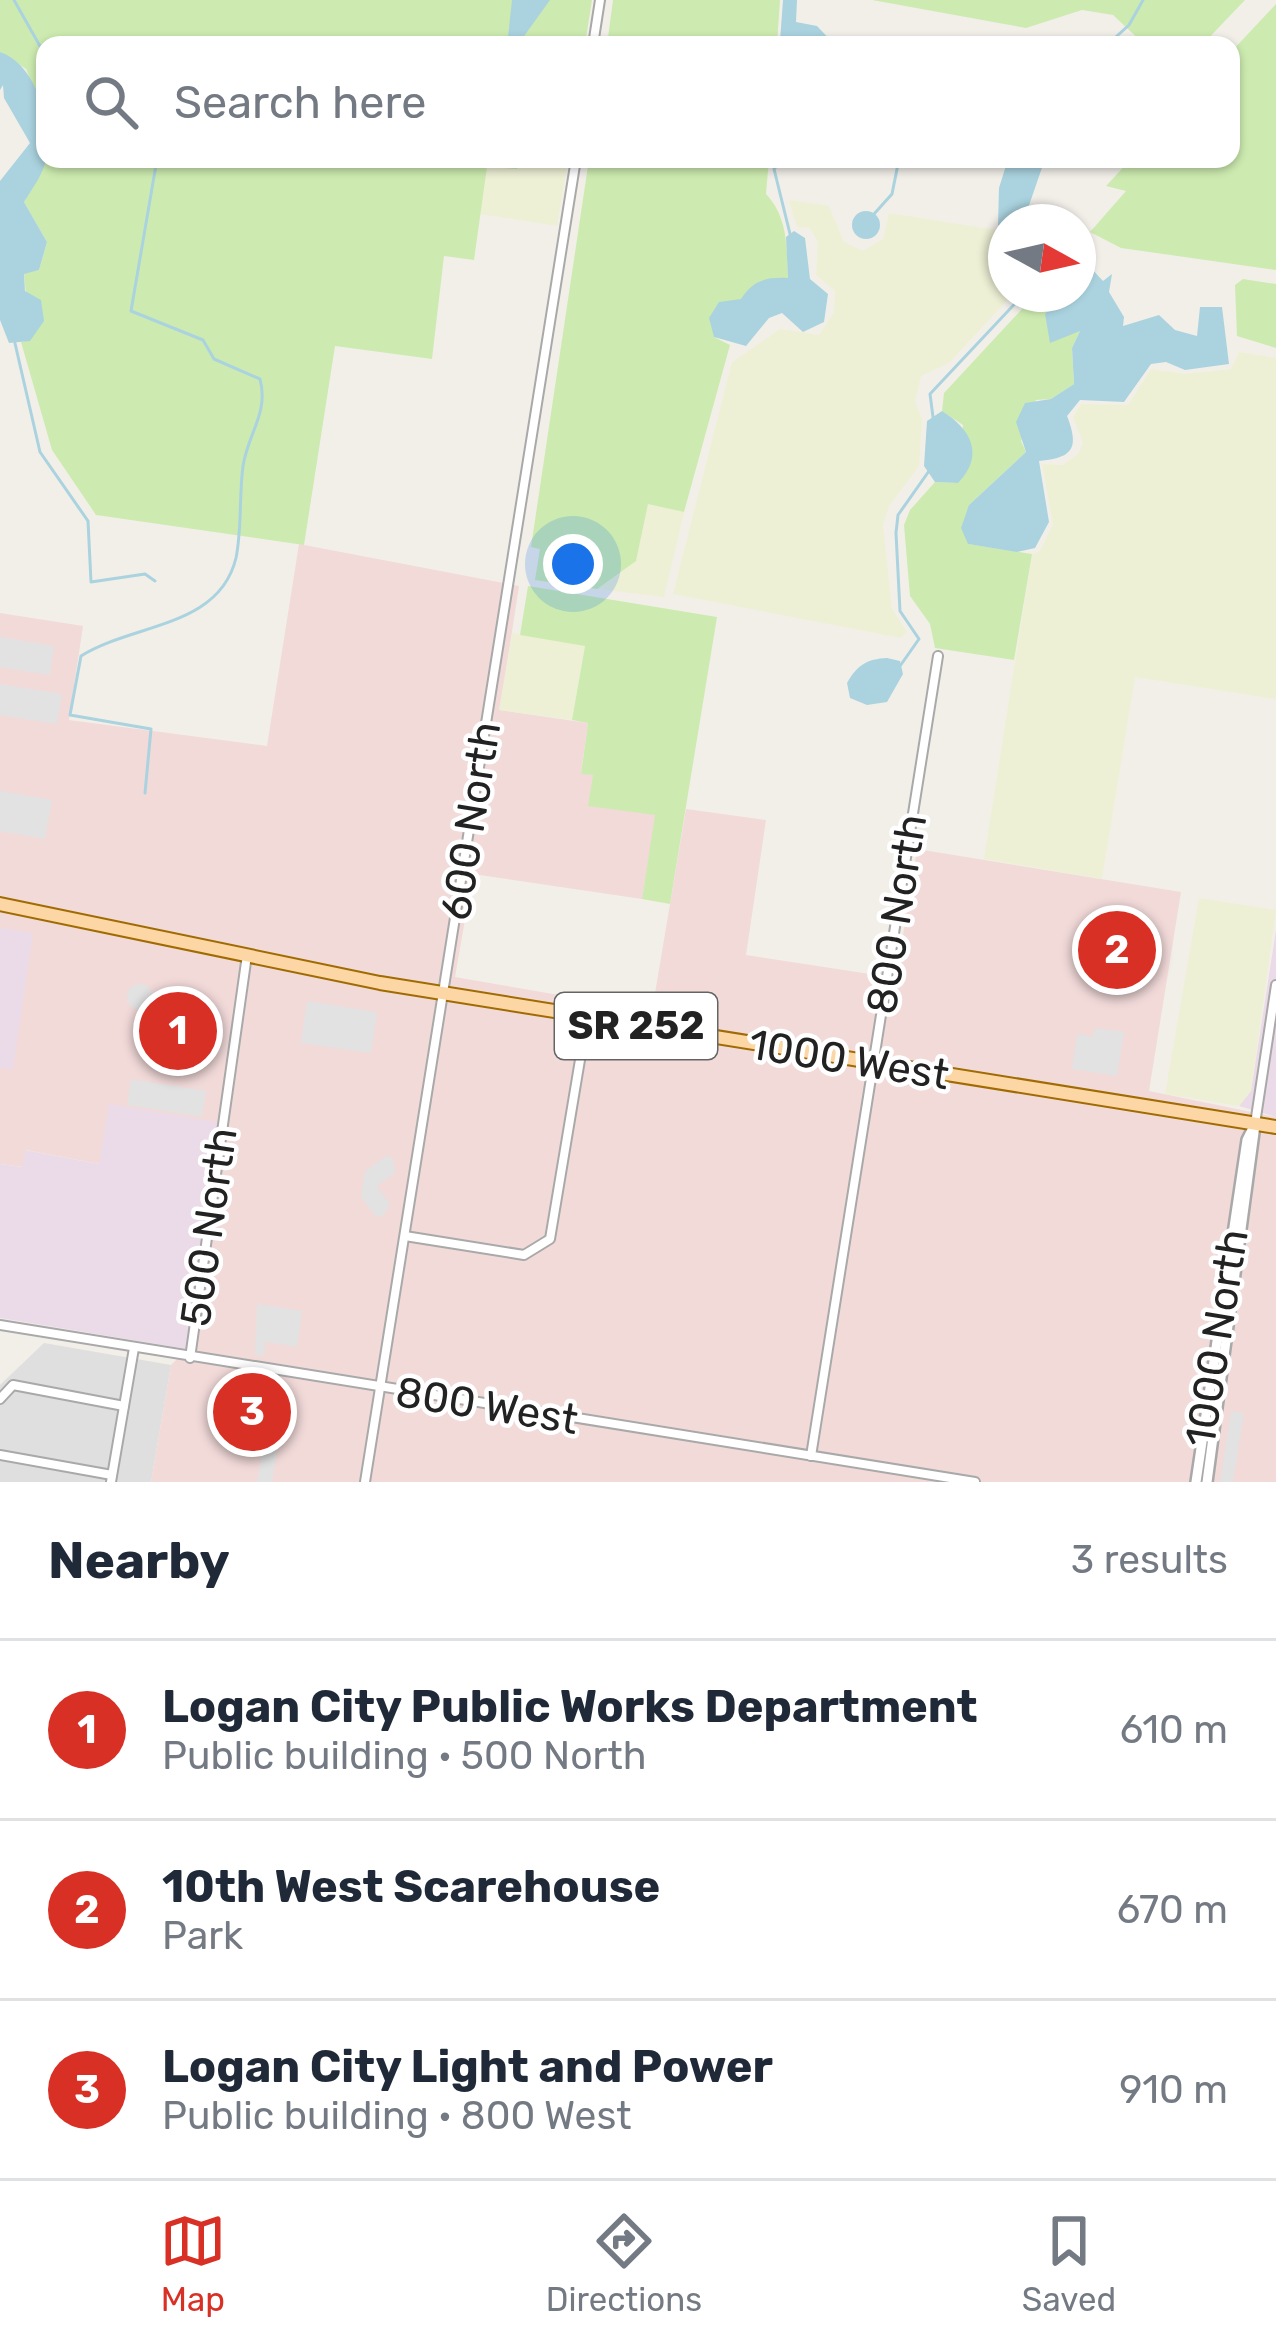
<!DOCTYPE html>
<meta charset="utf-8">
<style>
:root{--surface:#fff;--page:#f2f2f3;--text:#1f2937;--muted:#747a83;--line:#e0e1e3;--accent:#d93025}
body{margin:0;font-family:Rubik,sans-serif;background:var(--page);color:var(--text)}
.compass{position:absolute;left:988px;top:204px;width:108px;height:108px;border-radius:50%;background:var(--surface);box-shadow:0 3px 9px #0004;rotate:98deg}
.you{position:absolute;left:573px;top:564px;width:42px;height:42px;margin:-30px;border:9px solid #fff;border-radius:50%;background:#1a73e8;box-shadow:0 0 0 18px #1a73e833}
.badge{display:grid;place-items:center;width:78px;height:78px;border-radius:50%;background:var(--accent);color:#fff;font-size:39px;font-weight:700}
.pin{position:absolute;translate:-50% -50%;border:6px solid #fff;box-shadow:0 3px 12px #0006}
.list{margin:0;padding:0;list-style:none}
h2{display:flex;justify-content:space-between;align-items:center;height:156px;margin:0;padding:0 48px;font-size:51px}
h2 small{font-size:39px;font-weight:400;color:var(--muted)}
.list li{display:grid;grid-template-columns:78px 1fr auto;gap:36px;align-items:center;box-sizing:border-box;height:180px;padding:0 48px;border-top:3px solid var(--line)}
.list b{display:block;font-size:45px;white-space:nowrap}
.list p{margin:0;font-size:39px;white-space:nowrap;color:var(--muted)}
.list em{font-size:39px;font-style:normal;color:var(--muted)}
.icon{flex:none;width:66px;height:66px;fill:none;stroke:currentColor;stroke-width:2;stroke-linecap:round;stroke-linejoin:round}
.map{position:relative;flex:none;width:1276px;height:1482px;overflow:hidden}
.search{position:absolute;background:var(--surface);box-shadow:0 3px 9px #0004;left:36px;right:36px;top:36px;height:132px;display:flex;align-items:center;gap:30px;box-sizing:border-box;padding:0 42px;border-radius:24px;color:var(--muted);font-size:45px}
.sheet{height:696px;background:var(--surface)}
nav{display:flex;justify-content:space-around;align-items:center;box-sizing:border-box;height:168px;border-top:3px solid var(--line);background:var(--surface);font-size:33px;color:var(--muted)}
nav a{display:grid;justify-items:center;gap:6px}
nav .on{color:var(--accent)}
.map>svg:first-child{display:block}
</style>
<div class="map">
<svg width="1276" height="1482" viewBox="0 0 1276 1482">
<rect width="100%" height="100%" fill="#f2efe9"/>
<!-- residential -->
<polygon fill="#e0dfdf" points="44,1343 171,1365 151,1482 0,1482 0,1385"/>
<!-- commercial -->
<polygon fill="#f2dad9" points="299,544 519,586 500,710 588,723 581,773 593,775 656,815 642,899 473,874 455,977 652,1011 686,809 766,820 746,955 896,978 917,849 1181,892 1149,1091 1276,1117 1276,1482 151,1482 171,1365 187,1349 221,1124 99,1164 26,1150 23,1167 0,1164 0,613 83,626 69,720 267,746"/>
<!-- industrial -->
<g fill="#ebdbe8">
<polygon points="0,928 33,933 13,1069 0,1068"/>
<polygon points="1276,930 1276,1117 1239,1106 1251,1091"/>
<polygon points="109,1104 221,1123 187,1349 0,1318 0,1164 22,1167 25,1150 99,1164"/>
</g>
<!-- farmland -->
<g fill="#eef0d5">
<polygon points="520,159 568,159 557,226 480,214 487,166 516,169"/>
<polygon points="789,200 829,206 844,242 863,251 883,239 889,213 996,230 1006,240 1006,294 1013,294 949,363 921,376 915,401 922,419 919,466 889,506 883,525 892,609 907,632 901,638 673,594 732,362 780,329 819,335 834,312 835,291 816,275 818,242 810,228 797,227"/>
<polygon points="1239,352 1276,358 1276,699 1135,677 1102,879 984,859 1032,554 1040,551 1053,524 1042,464 1063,465 1078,454 1083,443 1073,417 1081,404 1128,405 1151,369 1185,374 1231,369"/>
<polygon points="648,503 684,512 664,597 597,589 636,560"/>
<polygon points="512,633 585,645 572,720 499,710"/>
<polygon points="1199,898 1276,910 1251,1091 1239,1106 1165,1094"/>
</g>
<!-- grass -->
<g fill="#cdebb0">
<polygon points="0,0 592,0 585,45 45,45 45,115 26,69 0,52"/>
<polygon points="613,0 780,0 777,45 607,45"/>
<polygon points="872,0 1245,0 1202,45 1145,45 1113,15 1082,10 1026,28"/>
<polygon points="1276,4 1276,270 1121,248 1090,232 1126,191 1106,186 1131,159 1231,159 1231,52"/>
<polygon points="46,159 520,159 517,169 487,167 474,260 444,256 432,359 335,346 304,545 96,515 52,450 21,342 30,340 24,273 39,270 47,242 24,202"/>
<path d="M589,159H769L766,194C788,217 787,248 788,279L741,299L714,337L730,345L684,512L648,504L636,561L597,589L535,580L540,549L531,547Z"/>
<polygon points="1243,279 1276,284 1276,348 1237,336 1235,285"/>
<polygon points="1036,294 1064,294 1081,329 1072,348 1074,384 1051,399 1036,400 1021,441 1026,452 969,505 968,544 1032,554 1014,660 935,648 930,624 910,596 904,525 910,510 935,482 958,483 963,425 942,411 944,393"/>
<polygon points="528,586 717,617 670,904 642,899 655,815 588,806 593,775 581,774 588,723 572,720 585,646 520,635"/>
</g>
<!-- parking -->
<g fill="#e2e2e2">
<polygon points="0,637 54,646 50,675 0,667"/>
<polygon points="0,684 62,694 57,724 0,715"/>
<polygon points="0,791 52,800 45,839 0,831"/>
<circle cx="140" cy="997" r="13"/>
<polygon points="307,1001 377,1012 371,1053 301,1043"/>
<polygon points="1095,1028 1124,1032 1117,1076 1072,1069 1077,1034 1093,1037"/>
<polygon points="131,1079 206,1091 202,1117 127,1105"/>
<polygon points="386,1156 393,1158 395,1173 377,1186 390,1204 383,1216 376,1217 361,1197 365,1171"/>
<polygon points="257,1304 302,1311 297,1347 266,1342 263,1356 255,1355"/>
<polygon points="225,1390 237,1392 232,1426 255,1430 253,1443 218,1434"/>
<polygon points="271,1398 285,1401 272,1482 257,1482"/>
<polygon points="1231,1411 1244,1413 1233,1482 1220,1482"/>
</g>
<!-- water -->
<g fill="#aad3df">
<polygon points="512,0 550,0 522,39 508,37"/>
<polygon points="783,0 797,0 796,22 817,26 835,45 780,41"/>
<path d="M0,52C38,65 51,124 46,159C44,173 32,189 24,202L47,242L39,270L24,274L25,291L41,300L44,321L30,341L9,343L0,320V181L30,143L4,98L3,85L0,90Z"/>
<polygon points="1008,159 1045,159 1026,214 1031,222 1006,222 1006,233 998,225 999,188"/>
<circle cx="866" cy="225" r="14"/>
<path d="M794,231L805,238L810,279L828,294L824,322L803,332L782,313L769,318L746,346L714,337L709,318L719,302L741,299C753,280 766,277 788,278L786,237Z"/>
<path d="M1078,254L1103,281L1112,274L1109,292L1124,317L1123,326L1159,315L1175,330L1197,336L1200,307H1222L1229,364L1185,370L1166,362L1151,364L1124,402L1080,400L1067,416C1080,449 1072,458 1039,461L1049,522L1035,548L1017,552L968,544L961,528L969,505L1026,452L1016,422L1025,403L1051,399L1074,384L1072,348L1080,331L1050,343L1045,314L1064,294H1078Z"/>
<path d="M942,411C971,429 985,455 958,483L935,482L924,466L927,421Z"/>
<path d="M887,658L900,661L903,674L887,702L867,705L850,698L847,683C857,665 867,659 887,658Z"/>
</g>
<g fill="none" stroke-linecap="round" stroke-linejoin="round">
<!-- stream -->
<g stroke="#aad3df" stroke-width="3">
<polyline points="14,0 45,55"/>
<polyline points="1107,45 1129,25 1143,0"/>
<polyline points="783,159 774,169 791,238"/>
<polyline points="874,214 892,194 899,159"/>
<polyline points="14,339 40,452 88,521 91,582 145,574 155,581"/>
<polyline points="933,417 930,394 1024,294"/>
<polyline points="900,666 919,639 900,611 896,533 898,515 929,471"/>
<path d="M145,793L151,729L70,715L81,656C134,623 219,628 236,558C242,529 239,496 243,466C248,433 269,413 260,379L214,359L203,340L131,311L157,159"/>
</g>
<defs>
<g id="minor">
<polyline points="593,45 600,0"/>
<polyline points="1255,1124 1276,985"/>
<polyline points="405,1236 524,1255 550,1239 587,1018"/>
<polyline points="0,1325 975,1482"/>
<polyline points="190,1358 247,955"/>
<polyline points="0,1399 13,1385 124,1406"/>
<polyline points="0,1455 112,1475"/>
<polyline points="811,1456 938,656"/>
<polyline points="111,1482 134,1348"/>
<polyline points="365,1482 576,159"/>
</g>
<g id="tertiary">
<polyline points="1196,1482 1247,1140 1255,1124"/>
<polyline points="1207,1482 1255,1125"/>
</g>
<polyline id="primary" points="0,904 380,983 1276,1127"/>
</defs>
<!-- minor casing -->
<use href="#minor" stroke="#a9a9a9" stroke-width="12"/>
<!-- tertiary casing -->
<use href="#tertiary" stroke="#a9a9a9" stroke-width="14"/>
<!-- primary casing -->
<use href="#primary" stroke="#a06b00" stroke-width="16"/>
<!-- minor -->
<use href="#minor" stroke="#fff" stroke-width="8"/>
<!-- tertiary -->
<use href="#tertiary" stroke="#fff" stroke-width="9"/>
<!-- primary -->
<use href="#primary" stroke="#fcd6a4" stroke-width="12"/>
</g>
<g text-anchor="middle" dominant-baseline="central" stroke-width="9" stroke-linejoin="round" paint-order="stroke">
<!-- shield labels -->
<rect fill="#fff" stroke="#646464" stroke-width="3" x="555" y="993" width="162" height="66" rx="9"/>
<g font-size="39" font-weight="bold" fill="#222">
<text x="636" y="1026">SR 252</text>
</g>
<!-- street labels -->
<g font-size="42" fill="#222" stroke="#fff">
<text transform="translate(471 821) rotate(-81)">600 North</text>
<text transform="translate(897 914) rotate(-81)">800 North</text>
<text transform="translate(849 1060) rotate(9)">1000 West</text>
<text transform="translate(209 1227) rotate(-82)">500 North</text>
<text transform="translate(1217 1338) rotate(-81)">1000 North</text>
<text transform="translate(487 1406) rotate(9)">800 West</text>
</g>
</g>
</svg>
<svg class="compass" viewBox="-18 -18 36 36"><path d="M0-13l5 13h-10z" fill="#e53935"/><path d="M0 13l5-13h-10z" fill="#747a83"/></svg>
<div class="you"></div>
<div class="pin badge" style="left:178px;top:1031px">1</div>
<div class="pin badge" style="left:1117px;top:950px">2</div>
<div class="pin badge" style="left:252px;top:1412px">3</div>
<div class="search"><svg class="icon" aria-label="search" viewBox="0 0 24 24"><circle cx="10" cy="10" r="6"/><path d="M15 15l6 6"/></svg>Search here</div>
</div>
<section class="sheet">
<h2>Nearby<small>3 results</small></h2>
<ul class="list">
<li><span class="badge">1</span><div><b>Logan City Public Works Department</b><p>Public building · 500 North</p></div><em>610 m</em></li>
<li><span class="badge">2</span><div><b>10th West Scarehouse</b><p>Park</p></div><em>670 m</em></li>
<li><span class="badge">3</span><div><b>Logan City Light and Power</b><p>Public building · 800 West</p></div><em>910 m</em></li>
</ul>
</section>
<nav>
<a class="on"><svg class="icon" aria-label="map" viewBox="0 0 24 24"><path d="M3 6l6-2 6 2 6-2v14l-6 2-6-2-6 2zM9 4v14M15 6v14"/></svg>Map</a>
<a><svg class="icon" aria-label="directions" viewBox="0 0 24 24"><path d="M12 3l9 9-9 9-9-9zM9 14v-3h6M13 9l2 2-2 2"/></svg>Directions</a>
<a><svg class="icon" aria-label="saved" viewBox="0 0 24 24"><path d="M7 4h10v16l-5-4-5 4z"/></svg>Saved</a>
</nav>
